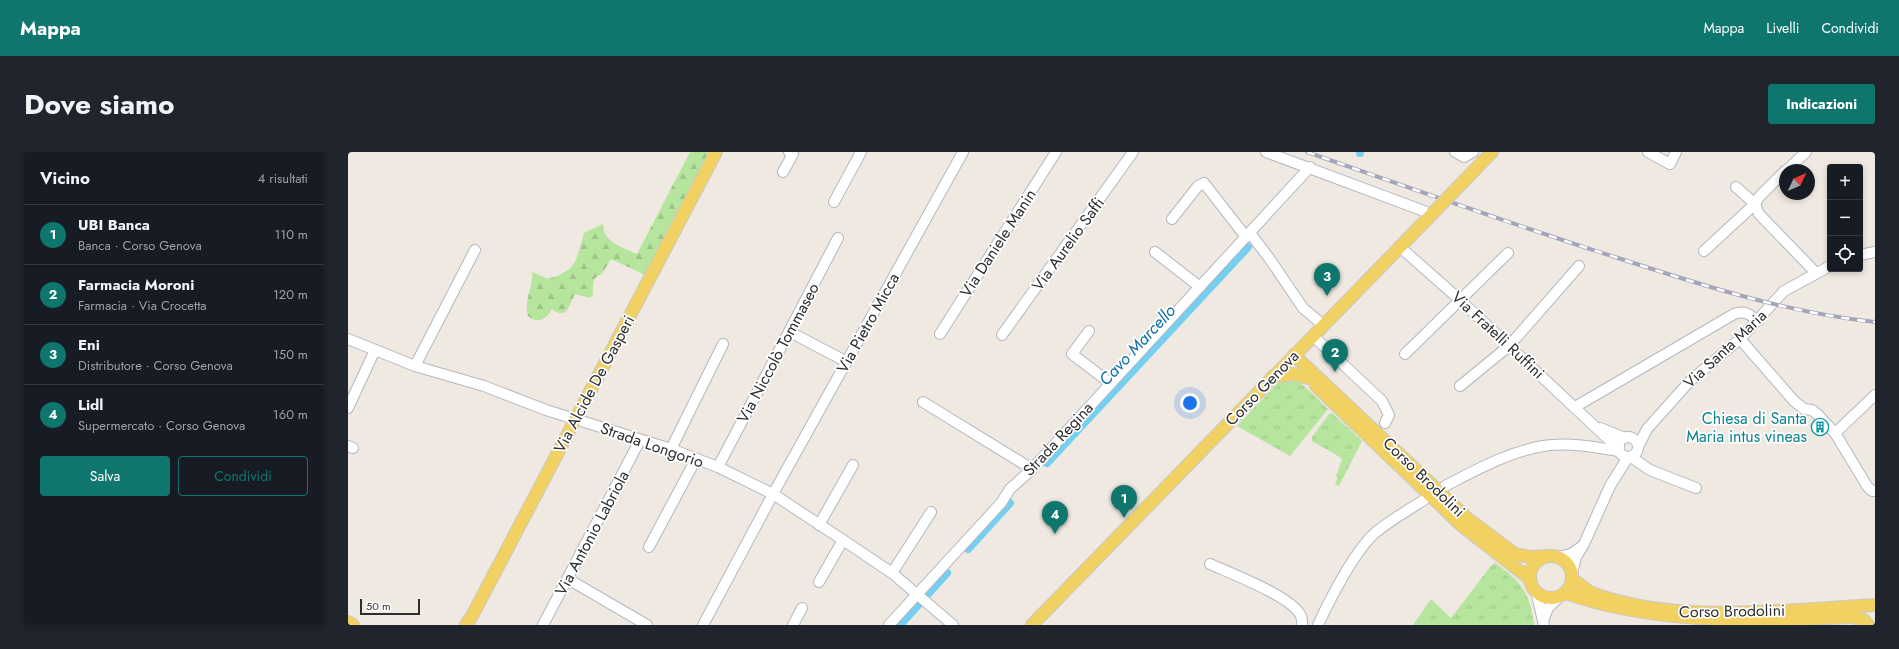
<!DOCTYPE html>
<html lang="it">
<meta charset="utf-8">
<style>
:root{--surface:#171b24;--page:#20242c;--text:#f1f3f6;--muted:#9ea1a6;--line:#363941;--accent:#0f766e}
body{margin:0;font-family:Jost,sans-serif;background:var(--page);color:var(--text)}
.controls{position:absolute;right:12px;top:12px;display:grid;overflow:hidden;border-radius:4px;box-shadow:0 2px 6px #0003}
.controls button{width:36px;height:36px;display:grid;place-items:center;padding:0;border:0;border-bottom:1px solid var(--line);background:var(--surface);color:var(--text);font:20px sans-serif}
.compass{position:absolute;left:1431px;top:12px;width:36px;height:36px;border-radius:50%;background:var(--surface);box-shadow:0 2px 6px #0003;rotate:46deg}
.scale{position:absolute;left:12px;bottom:10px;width:60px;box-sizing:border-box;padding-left:4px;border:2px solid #2e2e2e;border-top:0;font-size:11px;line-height:14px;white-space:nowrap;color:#2e2e2e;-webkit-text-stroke:3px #fff;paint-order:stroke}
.you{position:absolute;left:842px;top:251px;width:14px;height:14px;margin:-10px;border:3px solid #fff;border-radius:50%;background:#1a73e8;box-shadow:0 0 0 6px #1a73e833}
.badge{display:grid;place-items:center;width:26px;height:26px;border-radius:50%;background:var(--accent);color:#fff;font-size:13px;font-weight:700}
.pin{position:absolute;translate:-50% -33px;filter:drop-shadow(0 1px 2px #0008)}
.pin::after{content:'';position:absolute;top:21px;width:14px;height:12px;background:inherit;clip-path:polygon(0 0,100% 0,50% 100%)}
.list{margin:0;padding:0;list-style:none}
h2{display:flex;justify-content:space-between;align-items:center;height:52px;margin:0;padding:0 16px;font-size:17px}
h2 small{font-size:13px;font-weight:400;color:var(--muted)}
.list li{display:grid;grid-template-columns:26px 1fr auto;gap:12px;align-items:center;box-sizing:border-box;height:60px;padding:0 16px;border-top:1px solid var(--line)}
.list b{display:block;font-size:15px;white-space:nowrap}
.list p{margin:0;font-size:13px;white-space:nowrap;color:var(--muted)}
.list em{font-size:13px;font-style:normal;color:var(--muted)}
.actions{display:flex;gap:8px;padding:12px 16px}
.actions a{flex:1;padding:9px 0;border:1px solid var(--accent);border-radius:4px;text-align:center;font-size:14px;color:var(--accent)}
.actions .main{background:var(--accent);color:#fff}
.icon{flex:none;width:22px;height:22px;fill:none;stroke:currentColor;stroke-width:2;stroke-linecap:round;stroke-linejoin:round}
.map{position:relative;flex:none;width:1527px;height:473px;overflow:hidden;border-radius:4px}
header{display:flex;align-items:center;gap:24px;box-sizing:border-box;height:56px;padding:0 20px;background:var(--accent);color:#fff}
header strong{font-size:19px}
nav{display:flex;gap:22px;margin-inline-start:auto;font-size:14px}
.intro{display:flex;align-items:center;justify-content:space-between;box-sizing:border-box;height:96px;padding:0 24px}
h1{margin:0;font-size:28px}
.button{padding:10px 18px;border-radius:4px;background:var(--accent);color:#fff;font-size:14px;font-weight:700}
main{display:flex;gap:24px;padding:0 24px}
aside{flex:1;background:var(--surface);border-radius:4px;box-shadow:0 2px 6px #0003}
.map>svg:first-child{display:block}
</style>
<header>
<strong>Mappa</strong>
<nav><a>Mappa</a><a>Livelli</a><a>Condividi</a></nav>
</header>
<div class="intro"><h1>Dove siamo</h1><a class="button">Indicazioni</a></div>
<main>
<aside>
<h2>Vicino<small>4 risultati</small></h2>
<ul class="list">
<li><span class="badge">1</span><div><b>UBI Banca</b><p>Banca · Corso Genova</p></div><em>110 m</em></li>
<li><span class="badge">2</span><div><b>Farmacia Moroni</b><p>Farmacia · Via Crocetta</p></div><em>120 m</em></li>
<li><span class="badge">3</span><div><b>Eni</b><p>Distributore · Corso Genova</p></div><em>150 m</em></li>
<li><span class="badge">4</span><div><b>Lidl</b><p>Supermercato · Corso Genova</p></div><em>160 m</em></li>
</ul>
<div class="actions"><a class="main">Salva</a><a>Condividi</a></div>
</aside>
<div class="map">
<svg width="1527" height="473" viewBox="0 0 1527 473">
<defs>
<pattern id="grass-tufts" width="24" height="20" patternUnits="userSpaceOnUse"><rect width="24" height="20" fill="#b6e59e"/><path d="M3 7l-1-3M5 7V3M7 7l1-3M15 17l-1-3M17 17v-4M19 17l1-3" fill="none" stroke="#9dc588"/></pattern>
<pattern id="forest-firs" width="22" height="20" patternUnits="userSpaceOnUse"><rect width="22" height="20" fill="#b6e59e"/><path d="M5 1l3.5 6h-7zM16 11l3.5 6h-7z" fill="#9dc588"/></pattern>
</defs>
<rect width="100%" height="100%" fill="#efe9e1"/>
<!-- grass -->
<g fill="url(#grass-tufts)">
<polygon points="944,227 952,230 980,257 942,304 889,274 932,229"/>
<polygon points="984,261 1014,289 991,334 987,332 990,325 988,324 994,308 992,305 964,289 964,285 981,262"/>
<path d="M1147,411C1173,429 1182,441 1186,473H1065L1083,447L1103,466L1143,414Z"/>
</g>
<!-- forest -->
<path fill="url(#forest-firs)" d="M342,0H361L297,123L263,107L254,122C243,125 245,134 245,143L242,146L227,142C221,152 220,169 204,157C198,168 190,172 180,164C175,149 186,134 184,120L200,127C230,118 228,108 236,81L255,72C255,90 274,95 289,102Z"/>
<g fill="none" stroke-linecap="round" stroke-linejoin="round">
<!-- canal -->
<g stroke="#75cff0" stroke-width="8">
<polyline points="1012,1 1012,0"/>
<polyline points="699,311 900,95"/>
<polyline points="620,397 662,351"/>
<polyline points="579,443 599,421"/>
<polyline points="552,473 571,452"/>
</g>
<defs>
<g id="minor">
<polyline points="918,0 1084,62"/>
<polyline points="1107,0 1116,5 1125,0"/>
<polyline points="1300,0 1322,12 1328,0"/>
<polyline points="1439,18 1458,0"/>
<polyline points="435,20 445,2 441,0"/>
<polyline points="1388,35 1407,52 1411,62 1468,121"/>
<polyline points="486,50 513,0"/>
<polyline points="824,67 850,34 856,31 898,85"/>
<polyline points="902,81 921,106 955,156 975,173"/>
<polyline points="1052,95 1112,148 1259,286 1271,294"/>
<polyline points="1356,99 1407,52 1411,45 1437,19"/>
<polyline points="807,100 852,135"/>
<polyline points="1512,103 1527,100"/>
<polyline points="741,179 724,202 762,231"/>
<polyline points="442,180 499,210"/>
<polyline points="592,182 708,0"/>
<polyline points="654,183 785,0"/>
<polyline points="965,184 1034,249 1041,263 1037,271"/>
<polyline points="0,187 67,214 136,234 198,258 323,297 370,315 425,342 495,388 544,421 605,473"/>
<polyline points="1392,187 1446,249 1456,257 1464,258 1469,262 1487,281 1519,334 1524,339 1527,339"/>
<polyline points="1057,202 1160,101"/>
<polyline points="67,214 127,98"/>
<polyline points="1112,234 1161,194 1231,114"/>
<polyline points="575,250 684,317"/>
<path d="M1227,255L1386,162C1397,158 1401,162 1410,169"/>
<polyline points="0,256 27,198"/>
<polyline points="1252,276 1277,286"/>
<polyline points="1487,281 1527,243"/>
<circle cx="1280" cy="295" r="10"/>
<polyline points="0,294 5,296"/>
<polyline points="1290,295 1299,277 1342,229 1392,187 1436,139 1482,114"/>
<polyline points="323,297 375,192"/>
<polyline points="1283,305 1302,318 1348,336"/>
<polyline points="370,315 490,86"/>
<path d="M1097,334C1128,318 1160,300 1195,294C1220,290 1248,295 1271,299"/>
<polyline points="471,373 505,313"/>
<polyline points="301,395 348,307"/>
<polyline points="1210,405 1223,402 1233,395"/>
<path d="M862,412C882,421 945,445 953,464C954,466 954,470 954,473"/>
<polyline points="544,421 583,360"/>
<polyline points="1224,421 1228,405 1236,392 1262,334 1280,305"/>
<polyline points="220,427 299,473"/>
<polyline points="471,430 495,388"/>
<polyline points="1188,439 1196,473"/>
<polyline points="1195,469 1200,456 1212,444"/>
<polyline points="195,473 292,288"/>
<polyline points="355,473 425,342 615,0"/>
<polyline points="445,473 454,456"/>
<polyline points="541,473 653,351 662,337 684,317 962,15"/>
<path d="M970,473C982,447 1007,398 1028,380C1043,368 1060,358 1076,348"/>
</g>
<g id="major">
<polyline points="1117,28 1144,0"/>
<polyline points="946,203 1119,366 1167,402 1182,405 1200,404"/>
<polyline points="924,225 946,222 960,226"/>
<polyline points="968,234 1113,373 1182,427"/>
<circle cx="1203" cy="425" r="21"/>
<path d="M1224,427C1231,431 1237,438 1244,441C1330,473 1437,458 1527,453"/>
<path d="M1218,441C1307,473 1410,469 1505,465L1516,468L1520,473"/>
<polyline points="0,470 5,473"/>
<polyline points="118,473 124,464 368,0"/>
<polyline points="684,473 1084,62"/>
</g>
</defs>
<!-- minor casing -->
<use href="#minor" stroke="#b4b7c1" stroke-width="12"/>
<!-- major casing -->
<use href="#major" stroke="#c9c9c9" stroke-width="14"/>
<!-- minor -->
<use href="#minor" stroke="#fff" stroke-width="10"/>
<!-- major -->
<use href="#major" stroke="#f2d163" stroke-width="12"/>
<defs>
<path id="rail" d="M959,0C1062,36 1166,73 1270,106C1353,133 1440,161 1527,170"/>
</defs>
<!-- rail casing -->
<use href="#rail" stroke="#a3a6b8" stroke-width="4"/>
<!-- rail -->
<use href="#rail" stroke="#fff" stroke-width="2.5" stroke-dasharray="8" stroke-linecap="butt"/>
<defs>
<polyline id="major-bridge" points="1084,62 1117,28"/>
</defs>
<!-- major-bridge casing -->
<use href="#major-bridge" stroke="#c9c9c9" stroke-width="14" stroke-linecap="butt"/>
<!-- major-bridge -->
<use href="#major-bridge" stroke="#f2d163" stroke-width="12"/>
</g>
<!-- icons -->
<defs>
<symbol id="building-ring" viewBox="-11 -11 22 22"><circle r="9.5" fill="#fff" stroke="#0f9aa8" stroke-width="1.5"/><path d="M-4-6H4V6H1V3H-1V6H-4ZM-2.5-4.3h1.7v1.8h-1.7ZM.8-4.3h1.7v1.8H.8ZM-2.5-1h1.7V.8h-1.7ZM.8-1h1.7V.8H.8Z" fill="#0f9aa8"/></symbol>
</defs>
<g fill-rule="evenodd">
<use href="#building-ring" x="1462" y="265" width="20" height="20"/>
</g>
<g text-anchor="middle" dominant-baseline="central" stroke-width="3.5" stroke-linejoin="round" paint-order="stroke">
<!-- street labels -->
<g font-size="16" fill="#2e2e2e" stroke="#fff">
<text transform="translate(650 91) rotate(-57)">Via Daniele Manin</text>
<text transform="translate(720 92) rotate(-54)">Via Aurelio Saffi</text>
<text transform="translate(520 171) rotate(-61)">Via Pietro Micca</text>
<text transform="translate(1150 183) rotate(43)">Via Fratelli Ruffini</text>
<text transform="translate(1377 197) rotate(-43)">Via Santa Maria</text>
<text transform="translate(430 201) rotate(-62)">Via Niccolò Tommaseo</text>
<text transform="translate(246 232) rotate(-62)">Via Alcide De Gasperi</text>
<text transform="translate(914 236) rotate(-46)">Corso Genova</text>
<text transform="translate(710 287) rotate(-47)">Strada Regina</text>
<text transform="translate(304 293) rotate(19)">Strada Longorio</text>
<text transform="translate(1076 325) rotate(44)">Corso Brodolini</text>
<text transform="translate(244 381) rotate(-62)">Via Antonio Labriola</text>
<text transform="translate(1384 459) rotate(-1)">Corso Brodolini</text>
</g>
<!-- culture labels -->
<g font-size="16" fill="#0d838f" stroke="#fff" text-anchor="end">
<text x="1459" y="266">Chiesa di Santa<tspan x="1459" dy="18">Maria intus vineas</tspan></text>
</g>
<!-- water labels -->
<g font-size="17" font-style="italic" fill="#0d6fa3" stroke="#fff">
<text transform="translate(789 193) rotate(-47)">Cavo Marcello</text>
</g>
</g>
</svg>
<div class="controls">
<button>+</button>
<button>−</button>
<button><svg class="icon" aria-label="locate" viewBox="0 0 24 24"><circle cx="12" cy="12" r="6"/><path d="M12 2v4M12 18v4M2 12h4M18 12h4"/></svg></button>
</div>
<svg class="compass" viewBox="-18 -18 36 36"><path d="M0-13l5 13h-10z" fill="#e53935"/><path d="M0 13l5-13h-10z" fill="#9ea1a6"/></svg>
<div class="scale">50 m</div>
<div class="you"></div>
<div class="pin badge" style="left:776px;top:366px">1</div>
<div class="pin badge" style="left:987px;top:220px">2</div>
<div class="pin badge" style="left:979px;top:144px">3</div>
<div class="pin badge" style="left:707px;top:382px">4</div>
</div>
</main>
